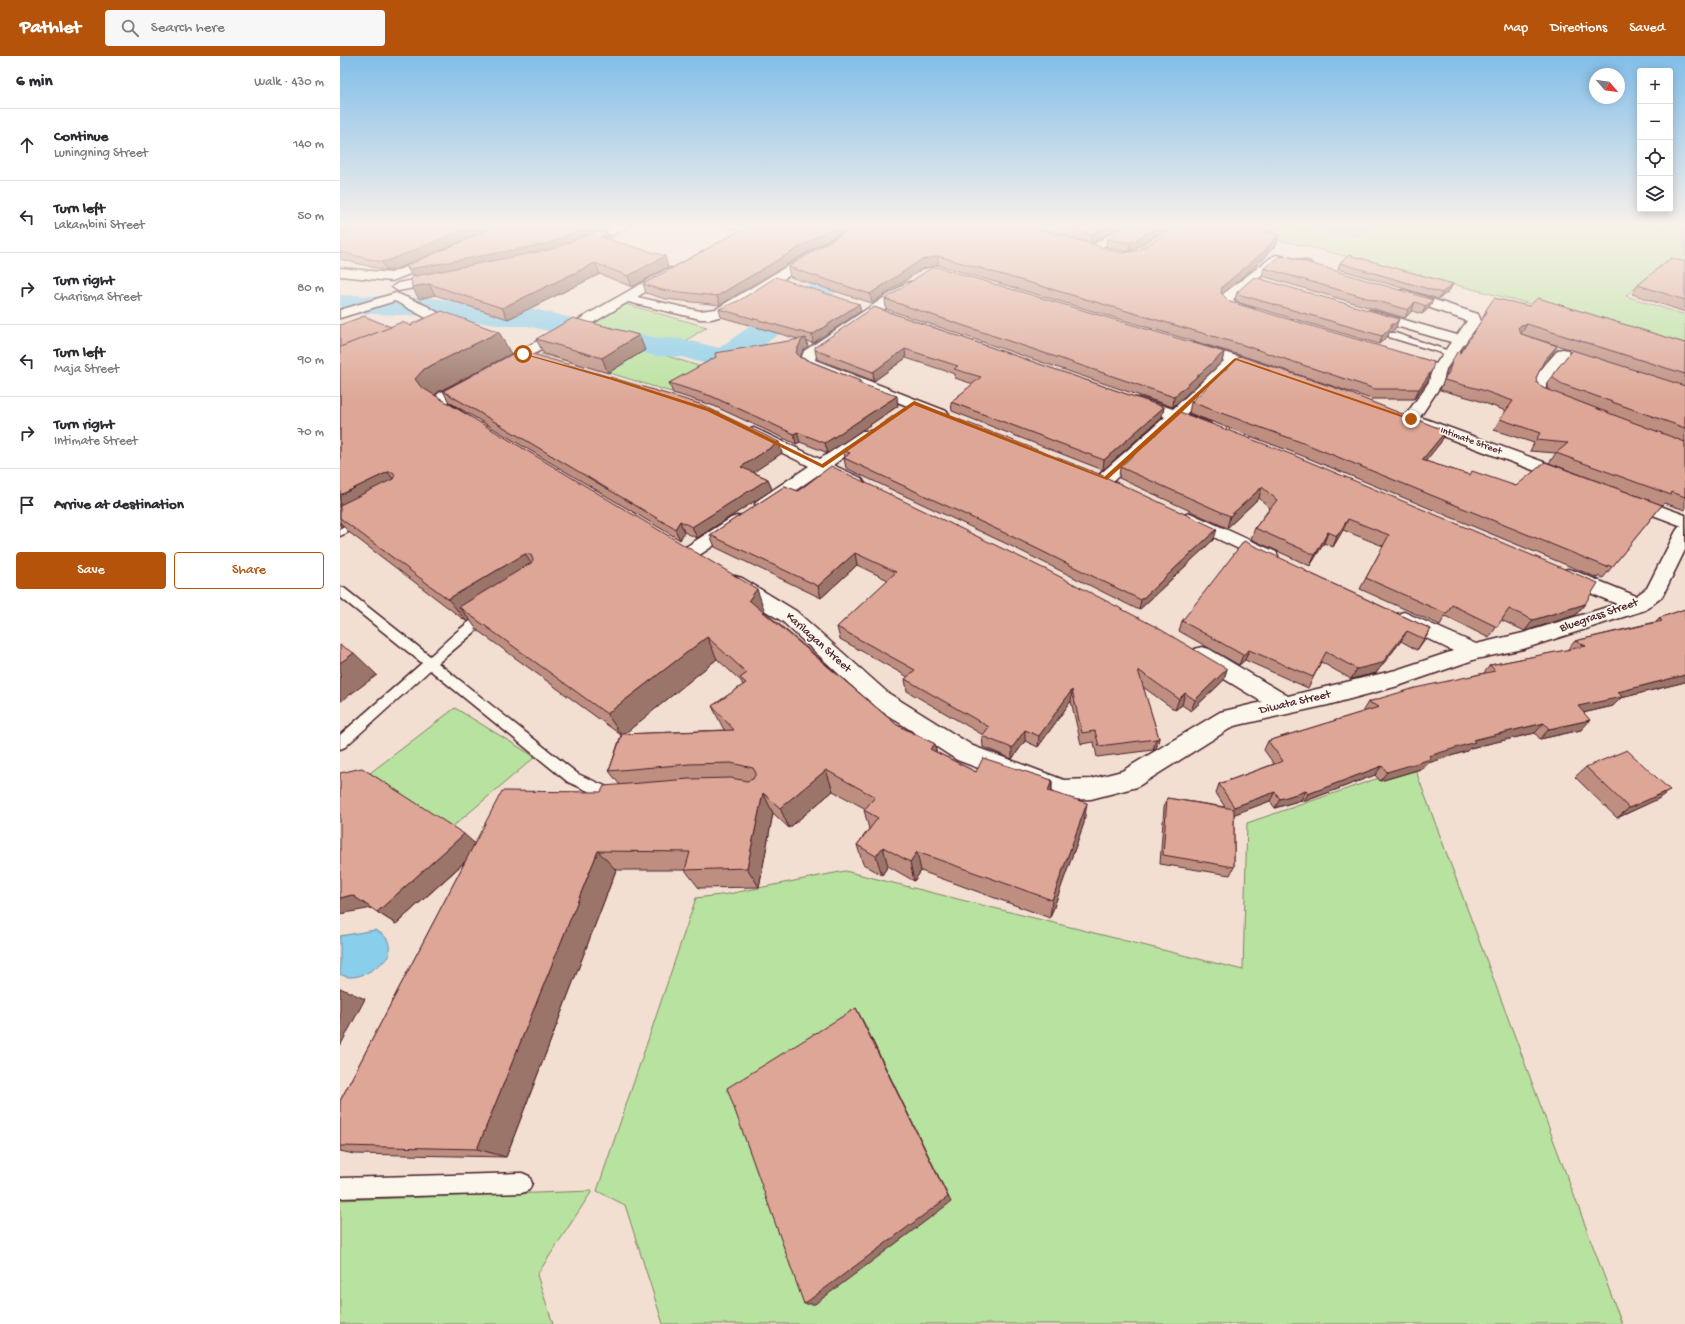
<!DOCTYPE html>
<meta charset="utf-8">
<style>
:root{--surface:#fff;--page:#f7f7f7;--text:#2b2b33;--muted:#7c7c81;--line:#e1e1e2;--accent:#b45309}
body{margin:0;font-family:"Gochi Hand",sans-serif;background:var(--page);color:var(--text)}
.controls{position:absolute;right:12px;top:12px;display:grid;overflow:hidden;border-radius:4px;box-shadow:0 2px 10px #0003}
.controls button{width:36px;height:36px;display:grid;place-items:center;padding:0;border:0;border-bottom:1px solid var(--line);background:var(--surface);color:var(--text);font:20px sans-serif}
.compass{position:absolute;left:1249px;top:12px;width:36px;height:36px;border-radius:50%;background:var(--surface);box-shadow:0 2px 10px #0003;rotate:119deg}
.stop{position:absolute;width:12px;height:12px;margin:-9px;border:3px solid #b45309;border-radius:50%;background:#fff}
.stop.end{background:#b45309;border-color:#fff;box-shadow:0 1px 4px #0008}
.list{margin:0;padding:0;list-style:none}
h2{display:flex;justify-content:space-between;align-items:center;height:52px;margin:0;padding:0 16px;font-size:17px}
h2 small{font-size:13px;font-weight:400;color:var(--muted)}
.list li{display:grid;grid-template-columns:26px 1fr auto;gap:12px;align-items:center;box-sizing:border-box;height:72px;padding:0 16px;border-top:1px solid var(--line)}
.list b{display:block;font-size:15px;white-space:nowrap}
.list p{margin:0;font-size:13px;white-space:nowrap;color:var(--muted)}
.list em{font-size:13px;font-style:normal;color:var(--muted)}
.actions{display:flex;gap:8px;padding:12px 16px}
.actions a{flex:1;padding:9px 0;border:1px solid var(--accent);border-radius:4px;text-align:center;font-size:14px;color:var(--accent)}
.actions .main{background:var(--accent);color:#fff}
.icon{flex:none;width:22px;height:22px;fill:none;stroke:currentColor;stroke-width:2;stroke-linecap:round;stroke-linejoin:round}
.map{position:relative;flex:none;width:1345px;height:1268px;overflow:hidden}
header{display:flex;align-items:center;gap:24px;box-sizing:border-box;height:56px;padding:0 20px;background:var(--accent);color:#fff}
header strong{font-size:19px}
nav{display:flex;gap:22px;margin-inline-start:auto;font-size:14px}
.search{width:280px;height:36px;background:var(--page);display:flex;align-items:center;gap:10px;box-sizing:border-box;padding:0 14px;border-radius:4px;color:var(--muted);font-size:15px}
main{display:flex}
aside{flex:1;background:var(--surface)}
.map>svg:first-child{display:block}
</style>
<header>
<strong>Pathlet</strong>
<div class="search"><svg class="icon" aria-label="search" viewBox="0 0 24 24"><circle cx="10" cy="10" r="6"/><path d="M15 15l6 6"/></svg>Search here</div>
<nav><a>Map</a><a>Directions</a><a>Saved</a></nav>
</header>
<main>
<aside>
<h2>6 min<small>Walk · 430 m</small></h2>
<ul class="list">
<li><svg class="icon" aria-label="ahead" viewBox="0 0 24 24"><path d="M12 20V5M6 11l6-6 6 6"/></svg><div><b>Continue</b><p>Luningning Street</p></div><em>140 m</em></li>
<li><svg class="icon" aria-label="left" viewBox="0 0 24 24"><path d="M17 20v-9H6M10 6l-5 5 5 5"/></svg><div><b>Turn left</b><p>Lakambini Street</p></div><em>50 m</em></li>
<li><svg class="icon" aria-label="right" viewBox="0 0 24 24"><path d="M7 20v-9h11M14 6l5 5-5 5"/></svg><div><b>Turn right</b><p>Charisma Street</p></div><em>80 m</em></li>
<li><svg class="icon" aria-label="left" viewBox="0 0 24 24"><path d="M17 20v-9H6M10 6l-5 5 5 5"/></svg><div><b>Turn left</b><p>Maja Street</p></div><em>90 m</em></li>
<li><svg class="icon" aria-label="right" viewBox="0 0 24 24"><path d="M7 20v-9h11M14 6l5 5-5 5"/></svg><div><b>Turn right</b><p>Intimate Street</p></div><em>70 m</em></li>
<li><svg class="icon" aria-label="arrive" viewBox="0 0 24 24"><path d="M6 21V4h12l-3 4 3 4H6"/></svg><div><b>Arrive at destination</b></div></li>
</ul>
<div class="actions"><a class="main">Save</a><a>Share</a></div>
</aside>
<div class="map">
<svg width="1345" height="1268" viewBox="0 0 1345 1268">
<rect width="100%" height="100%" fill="#f2dfd2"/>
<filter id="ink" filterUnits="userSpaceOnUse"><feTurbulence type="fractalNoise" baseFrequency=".025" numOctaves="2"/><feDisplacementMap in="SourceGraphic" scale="8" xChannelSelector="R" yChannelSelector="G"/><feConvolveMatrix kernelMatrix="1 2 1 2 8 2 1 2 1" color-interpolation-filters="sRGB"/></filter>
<g filter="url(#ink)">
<!-- green -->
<g fill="#b8e29f" stroke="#818065">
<path d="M939,170C966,170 993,179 1021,178L1030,170H1345V210L1326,205L1286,240L1345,259V288L966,190L928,182Z"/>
<polygon points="285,248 367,271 324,299 368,313 331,336 270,317 201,298"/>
<polygon points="115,652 195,701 111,772 30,717"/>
<polygon points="1074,710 1282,1268 323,1268 285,1149 257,1135 356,842 388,838 505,815 903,914 907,767"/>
<polygon points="252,1135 197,1219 213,1268 0,1268 0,1144"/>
</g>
<!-- water -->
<path fill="#89ceea" stroke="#70889e" d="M35,874C49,881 50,886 49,901C37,911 17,928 0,918V880Z"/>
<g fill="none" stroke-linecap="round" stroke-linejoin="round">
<!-- river -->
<g fill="#89ceea" fill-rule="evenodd">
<polygon points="973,170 1029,170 1025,175 995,179 976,175"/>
<polygon points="541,183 550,185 554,191 550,197 395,310 384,313 342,301 317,300 187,270 165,270 92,260 0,257 0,239 92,242 165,252 189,252 317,282 343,283 379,292 532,185"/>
</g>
<defs>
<g id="service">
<polygon points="1049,277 1055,277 1115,297 1114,299 1108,299 1049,281"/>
<polygon points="22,463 27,466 26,468 0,480 0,473"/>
<path d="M0,531L4,532L90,600C102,590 138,552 153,556L155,559L98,607L238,718L283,738L285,742L283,746L278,748L273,746L228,726L90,614L5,691L0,693V679L82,607L0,541Z"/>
<polygon points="182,1117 189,1120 192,1127 189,1134 182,1137 0,1142 0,1122"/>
</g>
<g id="minor">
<polygon points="276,170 291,170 245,192 237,192 235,190 237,188"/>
<polygon points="514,170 528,170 386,259 371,263 360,263 288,246 246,271 165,313 155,313 153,310 155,307 236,265 327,213 331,212 337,216 297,241 360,255 376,253"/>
<polygon points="784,170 798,170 756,195 748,195 746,193"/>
<polygon points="816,170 842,172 844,174 838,177 818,172"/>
<path d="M936,199L970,206L972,209L966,213L938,207L893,243C898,251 911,248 917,256L915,259C904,261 886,254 880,245L883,238L932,201Z"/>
<polygon points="73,208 77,209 79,212 77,215 52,225 0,220 0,212 51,217"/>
<polygon points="101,219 107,223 105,226 58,235 52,231 58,227"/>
<polygon points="570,226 574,227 576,230 574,233 476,300 475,304 606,355 609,358 606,361 596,361 462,309 460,306 464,295 566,227"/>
<polygon points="1064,234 1138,258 1141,265 1106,313 1103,326 1080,361 1234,417 1236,421 1234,425 1228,426 1222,425 1065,366 1063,363 1089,326 1091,315 1060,306 1058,303 1060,300 1065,299 1096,308 1111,286 1025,261 1023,258 1030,254 1117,279 1127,265 1060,241 1058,238 1060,235"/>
<polygon points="56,237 87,250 102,259 104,268 87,281 77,281 75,278 90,266 90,264 55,245 0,262 0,254"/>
<polygon points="854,287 929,310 931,313 929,316 924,317 897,309 846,358 870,367 872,370 870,373 864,375 838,366 771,427 765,428 759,427 757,423 759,419 825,361 790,348 787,345 790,342 800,342 833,353 884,305 849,294 847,291 849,288"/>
<path d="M1223,293L1228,294L1230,297L1206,327V333L1225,343L1228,346L1225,349H1215L1194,338C1186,326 1210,304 1218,294Z"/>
<path d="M131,321L136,322L138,325L136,328L107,346L129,361L126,364C114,367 97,356 91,345L99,337Z"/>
<path d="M414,372L480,403L522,375H534L536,378L493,409L521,422L524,426L521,430C508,433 494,422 482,416L430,452L424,453L418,452L415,448L418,444L469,410L408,380L406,377L408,374Z"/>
<polygon points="1290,439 1345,459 1345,494 1322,541 1305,554 1183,593 1136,603 1058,630 988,649 894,670 797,731 751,743 724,744 617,704 532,649 442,565 388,532 385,527 388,522 395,520 402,522 456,555 548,637 633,690 724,724 751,723 782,715 880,656 922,646 855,605 851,599 855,593 862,591 869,593 948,640 1056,614 1113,595 1057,568 1054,563 1057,558 1064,556 1136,588 1183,577 1277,548 1221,525 1218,520 1221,515 1228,513 1235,515 1296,540 1307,532 1336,475 1339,471 1342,470 1284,448 1281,444 1284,440"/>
<polygon points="850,457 936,496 938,500 936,504 929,506 922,504 844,467 841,463 844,459"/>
<polygon points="397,460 403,462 406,466 403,470 355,502 348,504 341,502 339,498 341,494 391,462"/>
</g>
</defs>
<!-- service casing -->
<use href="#service" stroke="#4a1f2b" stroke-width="3"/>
<!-- minor casing -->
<use href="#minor" stroke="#4a1f2b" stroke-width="3"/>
<!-- service -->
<use href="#service" fill="#fbf7ec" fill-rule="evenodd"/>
<!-- minor -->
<use href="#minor" fill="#fbf7ec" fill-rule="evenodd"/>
</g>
<!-- wall -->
<g fill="#be8f81" stroke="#4a1f2b" fill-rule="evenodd">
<polygon points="0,170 56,213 47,215 0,203"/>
<polygon points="379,170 401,170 394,174"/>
<polygon points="406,170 511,170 380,249 325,243 306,237 303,228 406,171"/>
<polygon points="515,170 783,197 798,194 840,170 932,170 931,175 929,177 937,188 927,198 926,201 882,238 890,246 1088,324 1074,343 1031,343 900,299 598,209 582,213 532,247 450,221 448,211"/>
<polygon points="691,170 781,170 751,187"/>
<polygon points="834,170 789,196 766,191 767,183"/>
<polygon points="261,175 269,178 271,184 328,211 292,231 260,218 168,263 95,239 79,243 74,221 71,219 66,210"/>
<polygon points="1345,206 1345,256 1292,238 1298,229"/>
<polygon points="1000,207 1110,234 1099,243 998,213"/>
<polygon points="924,212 1093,244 1089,252 1082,258 1072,255 1065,262 922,220"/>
<polygon points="897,236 1056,271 1052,276 1049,276 1048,280 1039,288 900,247 895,244"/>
<polygon points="545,243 884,296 882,306 833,351 546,253"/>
<polygon points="534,251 824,351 822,361 763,414 612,355 611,346 633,328 615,322 615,318 566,302 534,325 477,303 475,294"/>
<polygon points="379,253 521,255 473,287 466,285 468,291 463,294 460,301 520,325 521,327 558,350 488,397 460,386 456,388 374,350 333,337 329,327 458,283 381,261"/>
<path d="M1146,254L1345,287V454L1324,447L1322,449L1209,407L1216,397L1190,395L1194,387L1154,374L1160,363L1166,355L1134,343L1100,334L1105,322L1107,315L1112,305L1120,297L1142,264ZM1181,278L1232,294L1213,318L1208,328V332L1214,337L1203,332L1197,327L1196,322L1200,313L1211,300Z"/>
<path d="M0,269L52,271L72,270L171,298L98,336L95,339L425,556L557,669L595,688L596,696L636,716L712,724V736L744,767L710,862L581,815L574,825L548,810L542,819L523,808L517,789L529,773L524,754L526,753L493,735L449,772L433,757L419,831L359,832L345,814H276L166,1101L14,1098L0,1095V1045L125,806L56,868L37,856L135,787L280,729L269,715L281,679L137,574L130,564L127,566L10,477L3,470L1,471L0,470ZM377,603L401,625L403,629L372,650L383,672L385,674L284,678Z"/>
<polygon points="196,283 305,294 268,317 204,298"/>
<polygon points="103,335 442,397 413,416 428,423 432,434 357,482 344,476 340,484 109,346"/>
<polygon points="851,346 1101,386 1085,405 1130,419 1176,430 1322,449 1263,522 1259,520 1258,522 963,400 849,357"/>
<polygon points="840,356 1236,559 1185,575 1161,564 1149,582 1105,560 1100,569 1020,533 1043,490 1003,474 993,491 984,487 970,510 911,483 915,472 930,452 919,442 887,472 779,422 780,411"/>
<polygon points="503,394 874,483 799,554 669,489 506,412 504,402 505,401"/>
<polygon points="445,430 884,624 851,655 842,649 835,654 803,631 819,682 816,693 813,694 757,701 754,686 741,688 731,645 698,691 685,685 672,703 643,691 642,680 643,679 567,635 565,623 568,621 500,583 497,571 548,524 517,509 481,542 375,491 370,479"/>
<polygon points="965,515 1091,573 1077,594 1061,585 1036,617 1011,623 981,606 968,632 905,604 899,609 839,575 842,565"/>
<polygon points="1345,553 1345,626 1281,642 1273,650 1243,657 1250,664 1241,674 1200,683 1195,677 1130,692 1127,695 1088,707 1084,712 1040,725 1035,719 963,746 961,744 935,752 930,745 894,758 894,811 890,819 820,808 824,751 827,742 885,751 876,737 879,728 934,708 924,694 928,685 1023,656 1022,656 1028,646 1144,617 1150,609 1227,594 1235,585 1315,566 1319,562"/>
<polygon points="1246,711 1330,734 1318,743 1277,762 1235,721"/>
</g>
<!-- shaded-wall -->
<g fill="#9b7469" stroke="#4a1f2b">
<polygon points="0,170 29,170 0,179"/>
<polygon points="133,170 157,170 56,213 47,215 42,206"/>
<polygon points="250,170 274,170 210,197 76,222 70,213"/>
<polygon points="393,170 401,170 394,174"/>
<polygon points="495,170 511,170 380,249 377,240"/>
<polygon points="767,170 781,170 751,187 751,179"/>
<polygon points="820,170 834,170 789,196 790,187"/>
<polygon points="930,170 932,170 931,175 922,185 924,176"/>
<polygon points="269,178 273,188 260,181"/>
<polygon points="939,179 937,188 927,198 926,201 880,240 882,231 927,191"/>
<polygon points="325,200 328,211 292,231 288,220"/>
<polygon points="598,200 598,209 582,213 532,247 530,238 581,204"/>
<polygon points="255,207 260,218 168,263 162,252"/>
<polygon points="89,228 95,239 79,243 72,231"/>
<polygon points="1113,228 1110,234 1099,243 1102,237"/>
<polygon points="1093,244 1089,252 1082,258 1086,250"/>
<polygon points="1075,246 1072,255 1065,262 1068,254"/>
<polygon points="519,248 521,255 473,287 472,279"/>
<polygon points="1059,263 1056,271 1052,276 1049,276 1048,280 1039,288 1042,280 1051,268"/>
<polygon points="1187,268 1181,278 1176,279 1178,272 1181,269"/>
<polygon points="159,276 171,298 98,336 90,345 75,323 84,313"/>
<polygon points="299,279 305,294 268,317 262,302"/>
<polygon points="466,282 468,291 463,294 459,305 456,296 461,285"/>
<polygon points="1217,290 1211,300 1198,315 1204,305"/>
<polygon points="565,293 566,302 534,325 533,316"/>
<polygon points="884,296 882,306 833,351 834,341"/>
<polygon points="1092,314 1088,324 1074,343 1079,333"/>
<polygon points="557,340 558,350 488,397 485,387"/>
<polygon points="824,351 822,361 763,414 764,404"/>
<polygon points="1106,375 1101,386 1077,416 1082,404"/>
<polygon points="457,376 460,386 456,388 454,378"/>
<polygon points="439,386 442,397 405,422 401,411"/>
<polygon points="48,416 65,439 0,462 0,439"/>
<polygon points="428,423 432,434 357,482 352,471"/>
<polygon points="922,431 919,442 887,472 890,460"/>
<polygon points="1008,463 1003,474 993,491 997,480"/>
<polygon points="340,465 344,476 340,484 335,473"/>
<polygon points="0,466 3,470 1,471 0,469"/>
<polygon points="877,473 874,483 799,554 801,544"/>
<polygon points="988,476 984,487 970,510 975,499"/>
<polygon points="515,497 517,509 481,542 478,530"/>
<polygon points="185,498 200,521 119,551 130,564 127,566 108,543"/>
<polygon points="417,533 425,556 418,566 409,544"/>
<polygon points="1245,548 1236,559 1185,575 1193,564"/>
<polygon points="1091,573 1085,583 1077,594 1084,583"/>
<polygon points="1067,575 1061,585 1036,617 1011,623 1017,613"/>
<polygon points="367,581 377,603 282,680 267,658"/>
<polygon points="909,594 905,604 899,609 903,599"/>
<polygon points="14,597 37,619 0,646 0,607"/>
<polygon points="887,613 884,624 851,655 855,644"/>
<polygon points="1345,619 1345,626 1281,642 1273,650 1229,660 1238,650 1278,636"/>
<polygon points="732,634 731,645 698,691 699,680"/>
<polygon points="845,637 842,649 835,654 839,643"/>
<polygon points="1250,664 1241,674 1200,683 1209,673"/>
<polygon points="1204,667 1195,677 1130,692 1127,695 1088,707 1084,712 1040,725 1047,716 1133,684"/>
<polygon points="685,674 685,685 672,703 672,692"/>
<polygon points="819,682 816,693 813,694 816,683"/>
<polygon points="595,688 598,709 590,693"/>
<polygon points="1042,710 1035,719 963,746 968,738"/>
<polygon points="486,714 493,735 449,772 440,752"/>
<polygon points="712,724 711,744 708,735"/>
<polygon points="1330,734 1318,743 1277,762 1289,752"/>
<polygon points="966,735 961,744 935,752 940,743"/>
<polygon points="935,736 930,745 890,760 894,751"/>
<polygon points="423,737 433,757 419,831 407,812"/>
<polygon points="747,747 744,767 710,862 712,844"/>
<polygon points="124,778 140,792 56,868 37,856"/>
<polygon points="543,791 548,810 542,819 536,800"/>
<polygon points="258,795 276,814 166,1101 137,1093"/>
<polygon points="577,796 581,815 574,825 570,806"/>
<polygon points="12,839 32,852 0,858 0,842"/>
<polygon points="0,932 25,943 0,990"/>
<polygon points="516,952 523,965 611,1146 475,1248 464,1248"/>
</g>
<!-- building -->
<g fill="#dda696" stroke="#4a1f2b">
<polygon points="28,170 133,170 50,204 42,206 0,196 0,178"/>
<polygon points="158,170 250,170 206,188 70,213 66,210"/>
<polygon points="409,170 495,170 377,240 322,234 303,228"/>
<polygon points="515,170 687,170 783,197 798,194 840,170 930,170 924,176 939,179 927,191 928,192 882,231 881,237 890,246 1094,306 1092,314 1079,333 1035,333 903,289 598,200 581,204 530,238 448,211"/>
<polygon points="721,170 767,170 751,179"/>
<polygon points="787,170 820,170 790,187 767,183"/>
<polygon points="258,175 269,178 260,181 325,200 288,220 255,207 162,252 89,228 72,231 71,221 212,193"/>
<polygon points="1009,199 1113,228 1102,237 1000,207"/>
<polygon points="946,200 1093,244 1086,250 1075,246 1068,254 924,212 938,201"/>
<polygon points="1331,202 1345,206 1345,244 1298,229"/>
<polygon points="597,211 884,296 834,341 545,243 591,212"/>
<polygon points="436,221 519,248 472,279 379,253 400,244"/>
<polygon points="914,221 1059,263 1055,268 1051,268 1051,272 1042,280 901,239 897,236"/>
<polygon points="1154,242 1189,250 1198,242 1345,287 1345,318 1187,268 1181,269 1178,272 1181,278 1217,290 1204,305 1196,322 1197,327 1203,332 1345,386 1345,441 1332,436 1331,439 1216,397 1228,387 1196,384 1200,377 1160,363 1173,345 1139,333 1104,324 1109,316 1112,305 1117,296 1120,297 1147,256 1146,254"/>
<polygon points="534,251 824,351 764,404 611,346 641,321 614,313 618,310 565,293 533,316 475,294 475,291"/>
<polygon points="102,255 159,276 84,313 75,323 81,331 417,533 409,544 557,669 595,688 590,693 636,716 643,702 712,724 708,735 747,747 712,844 577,796 570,806 543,791 536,800 517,789 538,762 524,754 535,741 486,714 440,752 423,737 407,812 345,814 350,796 258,795 137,1093 0,1090 0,1045 162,735 261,736 264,730 349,723 391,722 407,725 413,723 416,717 413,712 391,707 349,708 269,715 282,678 394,674 372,650 406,627 400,622 407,617 367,581 267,658 119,551 191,507 193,504 191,499 185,498 108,543 0,462 0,449 53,423 55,419 53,416 48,416 0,439 0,291 62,266 72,270 72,268"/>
<polygon points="24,260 51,271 0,291 0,269"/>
<polygon points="233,262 299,279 262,302 196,283"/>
<polygon points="466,282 461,285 456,296 459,301 520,325 518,327 557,340 485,387 457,376 454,378 371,340 329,327 376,301 375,297"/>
<polygon points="180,294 360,348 439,386 401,411 428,423 352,471 340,465 335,473 103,335"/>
<polygon points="1232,294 1345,330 1345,372 1222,328 1213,322 1213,318"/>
<polygon points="900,300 996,332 1106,375 1082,404 1130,419 1132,415 1176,430 1205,406 1322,449 1272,511 1268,509 1267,511 966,388 851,346"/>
<polygon points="574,346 759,418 877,473 801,544 669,479 504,402 510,397 503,394"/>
<polygon points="840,356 953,399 1258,527 1245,548 1193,564 1169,553 1157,571 1112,549 1107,558 1026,522 1049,479 1008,463 997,480 988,476 975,499 915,472 937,444 922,431 890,460 780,411"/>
<polygon points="491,410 707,514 818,572 887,613 855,644 845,637 839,643 798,614 819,682 816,683 759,690 755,675 742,677 732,634 699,680 685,674 672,692 642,680 649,671 565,623 575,614 497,571 556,516 515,497 478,530 370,479 445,430 458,435"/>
<polygon points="904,485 966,514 965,515 1091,573 1084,583 1067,575 1042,607 1017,613 986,596 973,621 909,594 903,599 842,565"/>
<polygon points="1345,553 1345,619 1278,636 1282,641 1238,650 1250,664 1209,673 1204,667 1133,684 1135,686 1089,700 1091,703 1047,716 1042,710 968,738 966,735 940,743 935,736 894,751 879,728 943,705 928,685 1039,651 1028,646 1075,632 1155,615 1150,609 1246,590 1235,585 1322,565 1319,562"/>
<polygon points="0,589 14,597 0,607"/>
<polygon points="1287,694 1330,734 1289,752 1246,711"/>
<polygon points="22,712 124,778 37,856 12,839 0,842 0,717"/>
<polygon points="827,742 894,753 894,811 823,799"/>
<polygon points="516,952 608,1141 464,1248 387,1032"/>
</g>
</g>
<!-- sky -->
<linearGradient id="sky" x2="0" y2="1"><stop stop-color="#82bee9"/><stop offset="0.49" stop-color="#f9f1eb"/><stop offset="1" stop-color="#f9f1eb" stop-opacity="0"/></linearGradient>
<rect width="1345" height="347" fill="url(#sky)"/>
<!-- route -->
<polygon fill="#b45309" points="182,297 276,323 371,353 482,408 574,345 764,421 895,302 1074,363 1070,364 896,304 838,360 767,424 574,349 483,412 367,355 272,324 182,298"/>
<g text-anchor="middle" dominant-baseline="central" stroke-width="3.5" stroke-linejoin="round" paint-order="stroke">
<!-- far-street labels -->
<g font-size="10" fill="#4a1f2b" stroke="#fbf7ec">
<text transform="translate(1131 385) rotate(20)">Intimate Street</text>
</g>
<!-- street labels -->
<g font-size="12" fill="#4a1f2b" stroke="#fbf7ec">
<text transform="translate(1259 560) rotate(-19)">Bluegrass Street</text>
<text transform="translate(478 587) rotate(42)">Karilagan Street</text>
<text transform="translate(955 647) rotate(-13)">Diwata Street</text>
</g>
</g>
</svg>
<div class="controls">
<button>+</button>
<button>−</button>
<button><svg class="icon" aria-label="locate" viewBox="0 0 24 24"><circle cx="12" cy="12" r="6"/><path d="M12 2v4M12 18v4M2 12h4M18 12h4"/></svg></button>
<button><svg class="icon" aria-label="layers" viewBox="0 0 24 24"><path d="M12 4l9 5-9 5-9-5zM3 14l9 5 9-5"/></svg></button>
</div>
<svg class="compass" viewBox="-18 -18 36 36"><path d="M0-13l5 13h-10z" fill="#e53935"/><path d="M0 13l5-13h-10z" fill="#7c7c81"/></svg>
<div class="stop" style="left:183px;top:298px"></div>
<div class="stop end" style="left:1071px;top:363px"></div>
</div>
</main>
